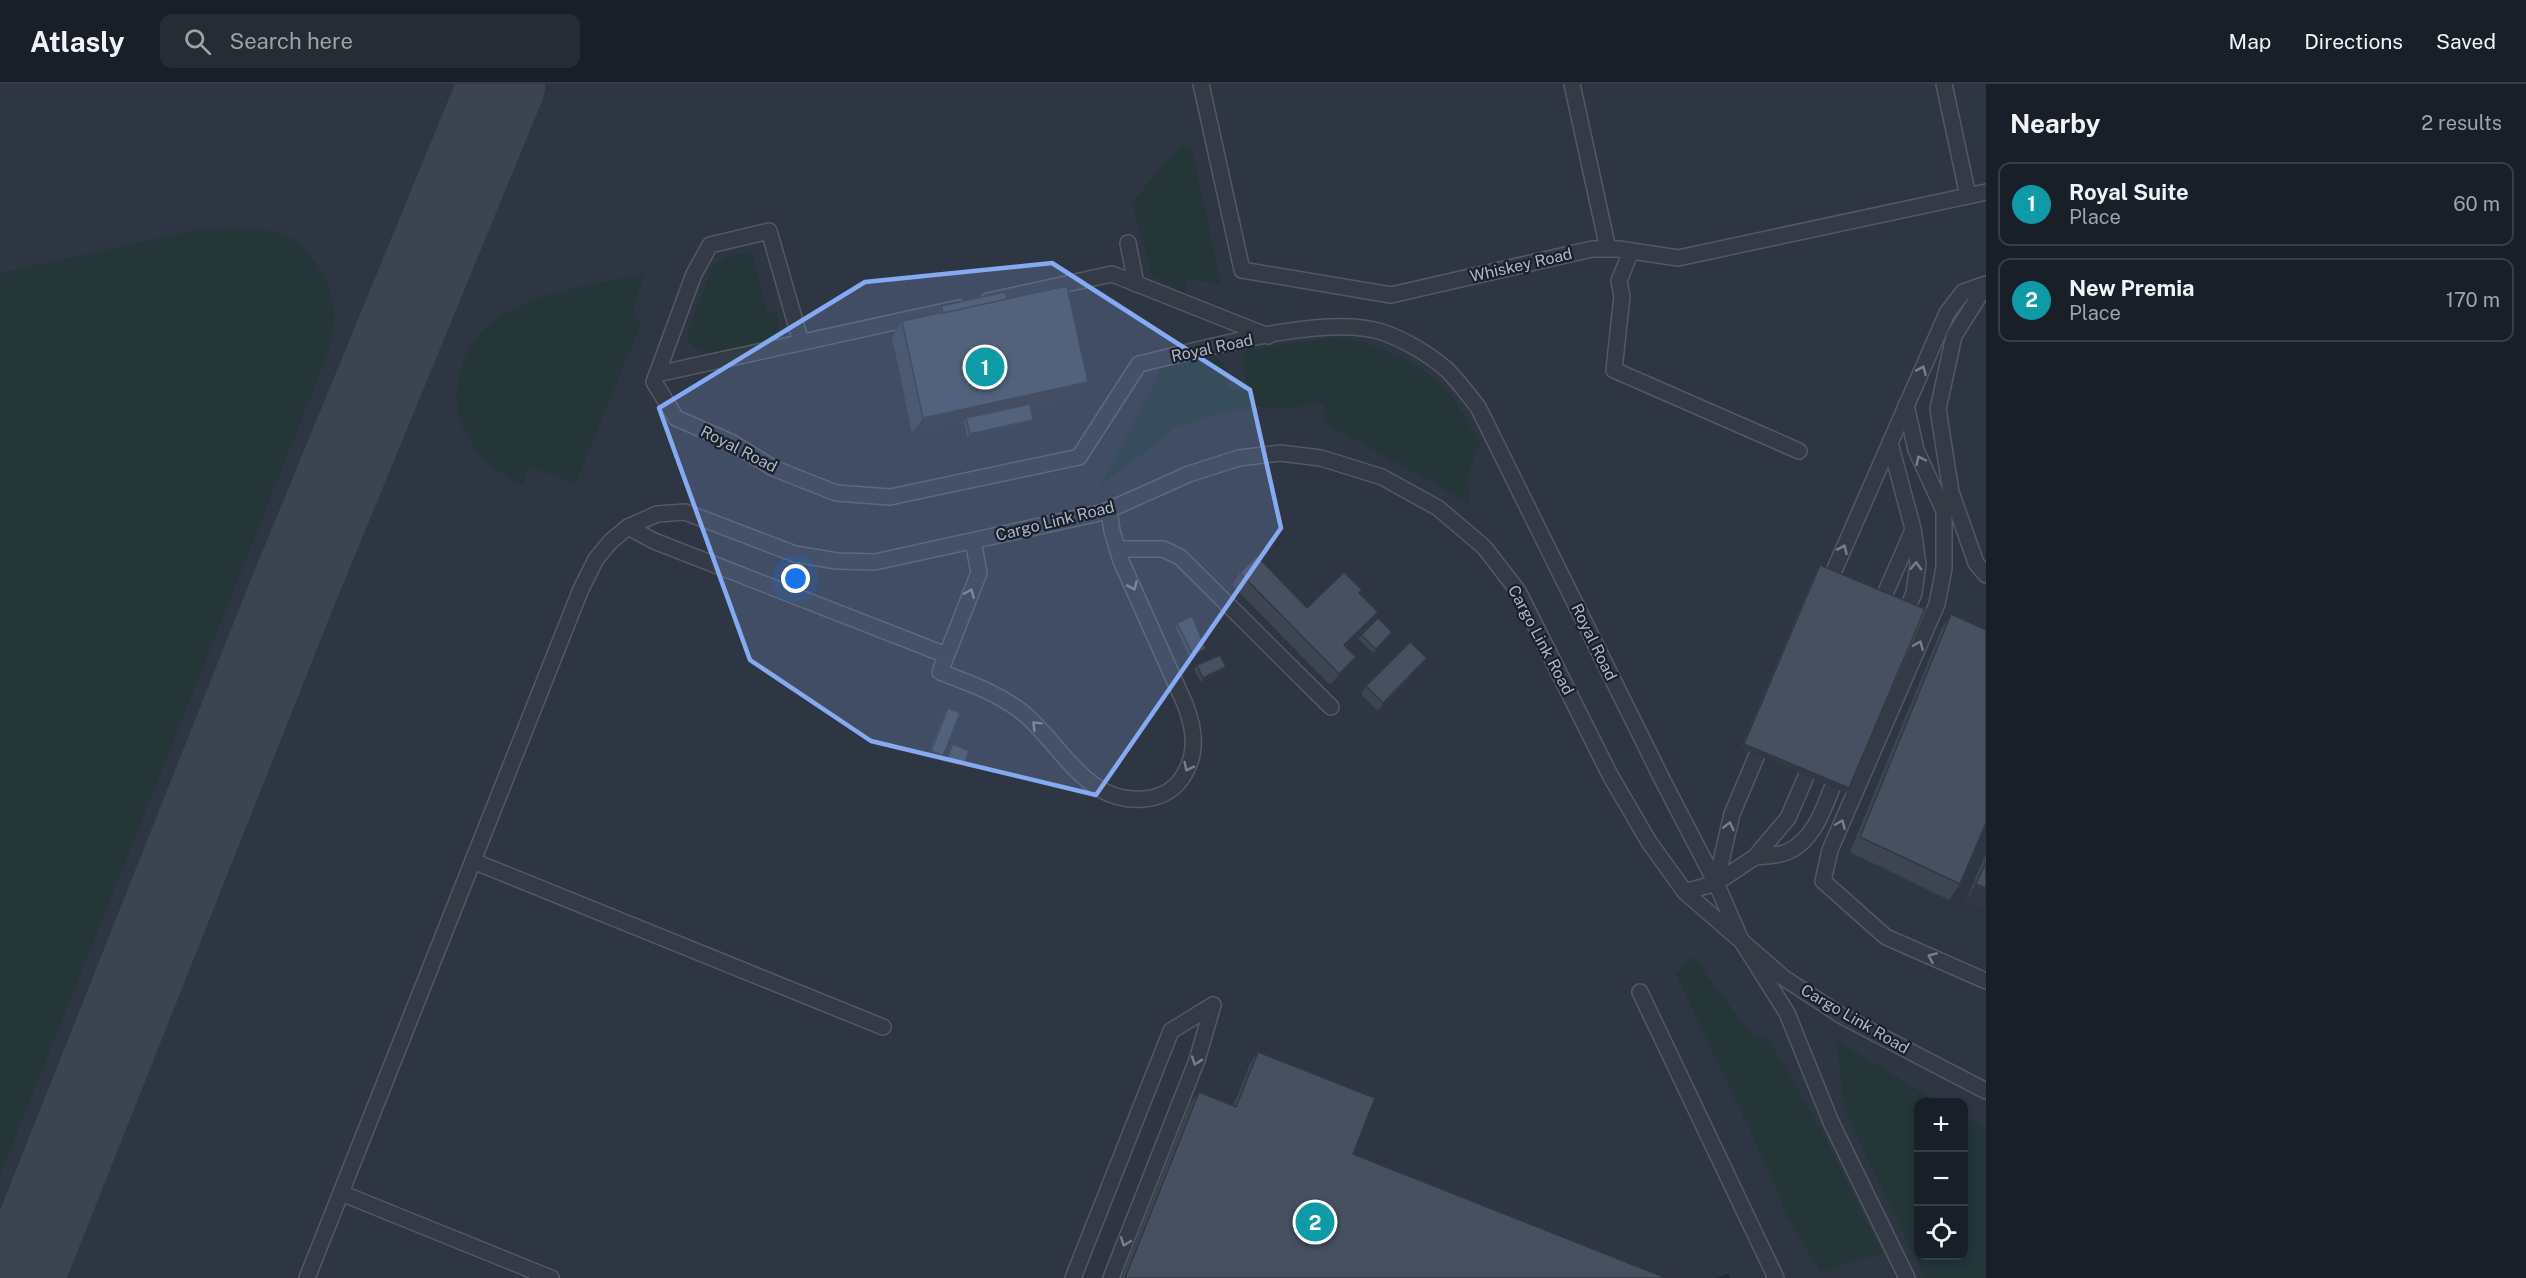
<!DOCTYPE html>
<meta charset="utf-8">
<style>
:root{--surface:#191f28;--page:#262c34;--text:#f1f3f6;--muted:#9fa2a8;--line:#373d45;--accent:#85aaf1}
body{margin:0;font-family:"Public Sans",sans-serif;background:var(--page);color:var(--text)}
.controls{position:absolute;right:18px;bottom:18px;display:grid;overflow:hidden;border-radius:12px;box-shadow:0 3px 9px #0003}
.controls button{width:54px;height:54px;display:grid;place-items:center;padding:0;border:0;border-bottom:2px solid var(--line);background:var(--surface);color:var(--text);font:30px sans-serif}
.you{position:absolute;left:796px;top:495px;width:21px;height:21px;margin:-15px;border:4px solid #fff;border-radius:50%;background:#1a73e8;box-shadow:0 0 0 9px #1a73e833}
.badge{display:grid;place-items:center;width:39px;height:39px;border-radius:50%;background:var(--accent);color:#fff;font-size:20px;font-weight:700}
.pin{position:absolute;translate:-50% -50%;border:3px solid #fff;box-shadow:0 2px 6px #0006}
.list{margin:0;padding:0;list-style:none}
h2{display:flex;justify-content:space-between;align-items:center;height:78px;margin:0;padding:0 24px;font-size:26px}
h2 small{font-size:20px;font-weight:400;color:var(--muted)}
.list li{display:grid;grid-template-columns:39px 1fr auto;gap:18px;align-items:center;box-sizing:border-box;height:84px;margin:0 12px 12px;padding:0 12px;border:2px solid var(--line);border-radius:12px}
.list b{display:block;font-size:22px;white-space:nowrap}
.list p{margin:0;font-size:20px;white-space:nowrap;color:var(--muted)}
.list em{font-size:20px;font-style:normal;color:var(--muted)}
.icon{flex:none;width:33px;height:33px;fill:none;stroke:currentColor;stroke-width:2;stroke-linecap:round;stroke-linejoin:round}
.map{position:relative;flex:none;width:1986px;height:1194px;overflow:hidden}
header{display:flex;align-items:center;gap:36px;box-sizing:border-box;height:84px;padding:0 30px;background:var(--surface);border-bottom:2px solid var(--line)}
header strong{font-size:28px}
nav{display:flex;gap:33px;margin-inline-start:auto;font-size:21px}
.search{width:420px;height:54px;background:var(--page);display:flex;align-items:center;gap:15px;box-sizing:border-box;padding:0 21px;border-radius:12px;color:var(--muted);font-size:22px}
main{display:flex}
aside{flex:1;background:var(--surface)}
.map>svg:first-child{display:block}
</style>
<header>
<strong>Atlasly</strong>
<div class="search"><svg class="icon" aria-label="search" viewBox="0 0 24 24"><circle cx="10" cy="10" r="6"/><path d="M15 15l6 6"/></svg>Search here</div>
<nav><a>Map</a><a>Directions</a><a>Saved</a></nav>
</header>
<main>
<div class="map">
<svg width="1986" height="1194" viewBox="0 0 1986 1194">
<rect width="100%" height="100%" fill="#212936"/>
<!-- airport -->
<path fill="#2f3643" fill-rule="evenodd" d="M0,0H1986V1194H1730L1728,1190L1714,1194H0ZM1918,1018H1964V1172H1918Z"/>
<!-- green -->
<g fill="#243638">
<polygon points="1181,61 1192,64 1221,200 1186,195 1186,211 1152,192 1132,118"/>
<path d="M241,143C260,146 283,147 299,159C304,162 307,169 311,173C336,203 338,233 328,269L0,1092V189L200,145Z"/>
<polygon points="747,169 753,172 767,229 777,228 781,255 708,269 695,264 688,256 689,246 713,181 728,172"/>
<path d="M644,190L633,224L641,240L575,400L529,382L522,401C493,388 467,363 459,332C455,316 457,298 462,282C483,210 583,204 644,190Z"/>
<path d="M1346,253C1388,265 1431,282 1457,320C1466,333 1472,348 1480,361L1467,391L1470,420L1324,338L1325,322L1316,318L1291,325L1258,323L1220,329L1178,342L1100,402L1162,284L1213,270L1226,282L1229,305L1246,306L1243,267L1298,258Z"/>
<polygon points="1693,873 1751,950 1757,955 1766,950 1821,1045 1882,1169 1820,1188 1784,1126 1774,1098 1676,890"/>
<polygon points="1836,956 1938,1018 1918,1018 1918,1172 1964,1172 1964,1032 1986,1044 1986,1194 1925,1194 1845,1028"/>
</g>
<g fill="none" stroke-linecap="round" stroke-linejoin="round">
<!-- taxiway -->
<polyline stroke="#3c4452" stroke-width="87" points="20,1194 292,510 502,0"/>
<defs>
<g id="lane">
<polyline points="1201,0 1242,186 1391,211 1592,165 1619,165 1678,174 1986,108"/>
<polyline points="1572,0 1608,165"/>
<polyline points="1944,0 1968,112"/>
<polyline points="1128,159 1136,200"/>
<polyline points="1631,167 1619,197 1622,212 1614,286 1799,367"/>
<polyline points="1986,201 1954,252 1938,325 1951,408 1976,479 1986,491"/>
<polyline points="988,217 1112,190 1268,252"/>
<path d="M801,258L769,147L710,161L694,190L654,298L676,334L731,358L773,384L836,409L890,413L1079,373L1139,280C1201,266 1324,229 1382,248C1403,255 1429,270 1446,285C1458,296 1468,311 1478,323L1663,697L1716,799L1741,856L1787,929L1831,1038L1907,1194"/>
<polyline points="657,290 959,224"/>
<polyline points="1906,321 1916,366 1944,427 1944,484 1937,520 1830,766 1823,797 1886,853 1986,897"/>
<polyline points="1890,359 1913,445 1918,480 1914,509 1902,538"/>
<polyline points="628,443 654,457 946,571"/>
<path d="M973,457L979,489L940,588C969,599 996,608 1022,628C1060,658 1085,720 1143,715C1159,714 1173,707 1182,694C1198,670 1195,646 1185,620L1121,477L1112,447L1109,426"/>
<polyline points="1118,465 1163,465 1180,473 1331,623"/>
<polyline points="1826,505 1947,229 1963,208 1986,200"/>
<polyline points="1878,526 1913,446"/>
<path d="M1755,773C1765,772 1777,772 1787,768C1818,755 1827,713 1840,684"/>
<polyline points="473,777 883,943"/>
<polyline points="1716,799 1732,730 1765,652"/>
<polyline points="1685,808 1716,799 1755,773 1788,734 1814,674"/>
<polyline points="1640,908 1776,1194"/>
<polyline points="341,1109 551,1194"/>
<polyline points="307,1194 581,505 596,475 611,457 628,443 657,430 685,428 795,470 837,477 875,478 1104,428 1189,390 1239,374 1280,369 1321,374 1382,393 1438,424 1484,463 1518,507 1610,691 1649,758 1685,808 1784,894 1842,932 1986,1007"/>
<polyline points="1073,1194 1171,947 1213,921"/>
<polyline points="1111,1194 1197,976 1213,921"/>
</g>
</defs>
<!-- lane casing -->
<use href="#lane" stroke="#525964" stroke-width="18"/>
<!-- lane -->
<use href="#lane" stroke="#343b46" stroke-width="15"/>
</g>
<!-- wall -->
<g fill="#3d4553">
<polygon points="1007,215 1077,314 1031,324 1031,340 967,354 964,338 912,349 892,253 902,237 939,229 939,226 941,222"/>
<polygon points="1820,481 1849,704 1846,709 1741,664 1817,485"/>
<polygon points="1240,489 1307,524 1360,509 1378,528 1370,540 1346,563 1348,584 1330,601 1232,501"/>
<polygon points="1951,530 1960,800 1949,816 1850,768 1941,546"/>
<polygon points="1177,539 1206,565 1204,569 1190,575 1175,543"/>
<polygon points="1361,551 1389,552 1373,569 1358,555"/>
<polygon points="1427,574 1421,582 1378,627 1361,610 1366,602"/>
<polygon points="1197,581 1223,587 1201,598 1194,586"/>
<polygon points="948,624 943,672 940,676 928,671 945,628"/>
<polygon points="1986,769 1986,824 1966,816"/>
<polygon points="1258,968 1353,1070 1666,1194 1121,1194 1190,1020 1199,1008 1233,1022 1250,980"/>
</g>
<!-- shaded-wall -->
<g fill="#323843">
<polygon points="1088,298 1077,314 967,338 966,334 963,338 912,349 923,334"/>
<polygon points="1033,336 1031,340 967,354 970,350"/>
<polygon points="1378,528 1370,540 1336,573 1344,561"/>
<polygon points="1206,565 1204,569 1190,575 1193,571"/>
<polygon points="1356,573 1348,584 1330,601 1339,590"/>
<polygon points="1427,574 1421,582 1378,627 1383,619"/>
<polygon points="1226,583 1223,587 1201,598 1203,594"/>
<polygon points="1744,660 1849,704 1846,709 1741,664"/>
<polygon points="931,667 943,672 940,676 928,671"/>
<polygon points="947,674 964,681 961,685 944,678"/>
<polygon points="1976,800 1986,804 1986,824 1966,816"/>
</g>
<!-- building -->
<g fill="#475060" stroke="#323843" stroke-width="1.5">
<polygon points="1067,202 1088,298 923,334 902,237"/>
<polygon points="1005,208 1007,215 943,229 941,222"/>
<polygon points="1030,320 1033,336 970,350 966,334"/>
<polygon points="1257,472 1307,524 1344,488 1362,506 1359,509 1378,528 1344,561 1356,573 1339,590 1240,489"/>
<polygon points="1820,481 1925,525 1849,704 1744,660"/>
<polygon points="1951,530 1986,546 1986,739 1960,800 1860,753"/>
<polygon points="1192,532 1206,565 1193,571 1177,539"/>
<polygon points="1378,534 1392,548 1376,565 1361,551"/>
<polygon points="1410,558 1427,574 1383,619 1366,602"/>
<polygon points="1220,571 1226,583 1203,594 1197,581"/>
<polygon points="948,624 960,629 943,672 931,667"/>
<polygon points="953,660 969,667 964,681 947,674"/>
<polygon points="1986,778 1986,804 1976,800"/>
<polygon points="1258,968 1375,1014 1353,1070 1666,1194 1125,1194 1199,1008 1236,1023"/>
</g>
<!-- one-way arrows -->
<defs><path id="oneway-chevron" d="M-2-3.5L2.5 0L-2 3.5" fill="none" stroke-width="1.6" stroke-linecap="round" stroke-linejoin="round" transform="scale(1.5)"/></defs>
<g stroke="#787f8b">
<use href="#oneway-chevron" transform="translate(1922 286) rotate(-66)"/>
<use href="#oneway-chevron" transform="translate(1920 376) rotate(-115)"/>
<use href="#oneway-chevron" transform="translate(1843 465) rotate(-66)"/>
<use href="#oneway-chevron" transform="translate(1916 482) rotate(-88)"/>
<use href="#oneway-chevron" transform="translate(1133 502) rotate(66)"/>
<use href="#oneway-chevron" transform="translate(970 509) rotate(-68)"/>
<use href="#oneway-chevron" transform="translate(1919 561) rotate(-67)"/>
<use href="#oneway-chevron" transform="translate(1036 641) rotate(-135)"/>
<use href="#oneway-chevron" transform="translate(1188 683) rotate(116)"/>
<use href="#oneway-chevron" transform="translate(1841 740) rotate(-67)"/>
<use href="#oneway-chevron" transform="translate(1729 742) rotate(-77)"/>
<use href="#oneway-chevron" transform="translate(1932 873) rotate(-156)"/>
<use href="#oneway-chevron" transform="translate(1196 977) rotate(109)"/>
<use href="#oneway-chevron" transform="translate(1125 1158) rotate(111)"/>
</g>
<!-- marked area -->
<path fill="#85aaf1" fill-opacity="0.2" stroke="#85aaf1" stroke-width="4.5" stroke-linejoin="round" d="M1052,179L1250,306L1281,444L1096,711L871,657L750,576L659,324L865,198Z"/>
<g text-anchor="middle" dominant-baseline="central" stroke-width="4.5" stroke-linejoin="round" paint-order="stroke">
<!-- street labels -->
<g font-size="16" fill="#afb6c3" stroke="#1a202b">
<text transform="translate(1521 181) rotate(-13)">Whiskey Road</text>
<text transform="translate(1212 264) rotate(-12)">Royal Road</text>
<text transform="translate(739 365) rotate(27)">Royal Road</text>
<text transform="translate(1055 437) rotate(-14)">Cargo Link Road</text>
<text transform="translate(1541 556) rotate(62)">Cargo Link Road</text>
<text transform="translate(1594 558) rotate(64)">Royal Road</text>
<text transform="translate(1855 935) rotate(30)">Cargo Link Road</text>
</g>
</g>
</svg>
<div class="controls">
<button>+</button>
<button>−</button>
<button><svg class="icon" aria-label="locate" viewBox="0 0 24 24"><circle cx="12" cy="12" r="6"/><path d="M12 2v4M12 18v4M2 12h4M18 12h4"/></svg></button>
</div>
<div class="you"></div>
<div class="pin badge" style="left:985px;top:283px;background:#0f9aa8">1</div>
<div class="pin badge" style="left:1315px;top:1138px;background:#0f9aa8">2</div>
</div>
<aside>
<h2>Nearby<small>2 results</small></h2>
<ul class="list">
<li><span class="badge" style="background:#0f9aa8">1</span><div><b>Royal Suite</b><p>Place</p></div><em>60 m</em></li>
<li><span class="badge" style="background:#0f9aa8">2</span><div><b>New Premia</b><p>Place</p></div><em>170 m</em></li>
</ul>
</aside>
</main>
